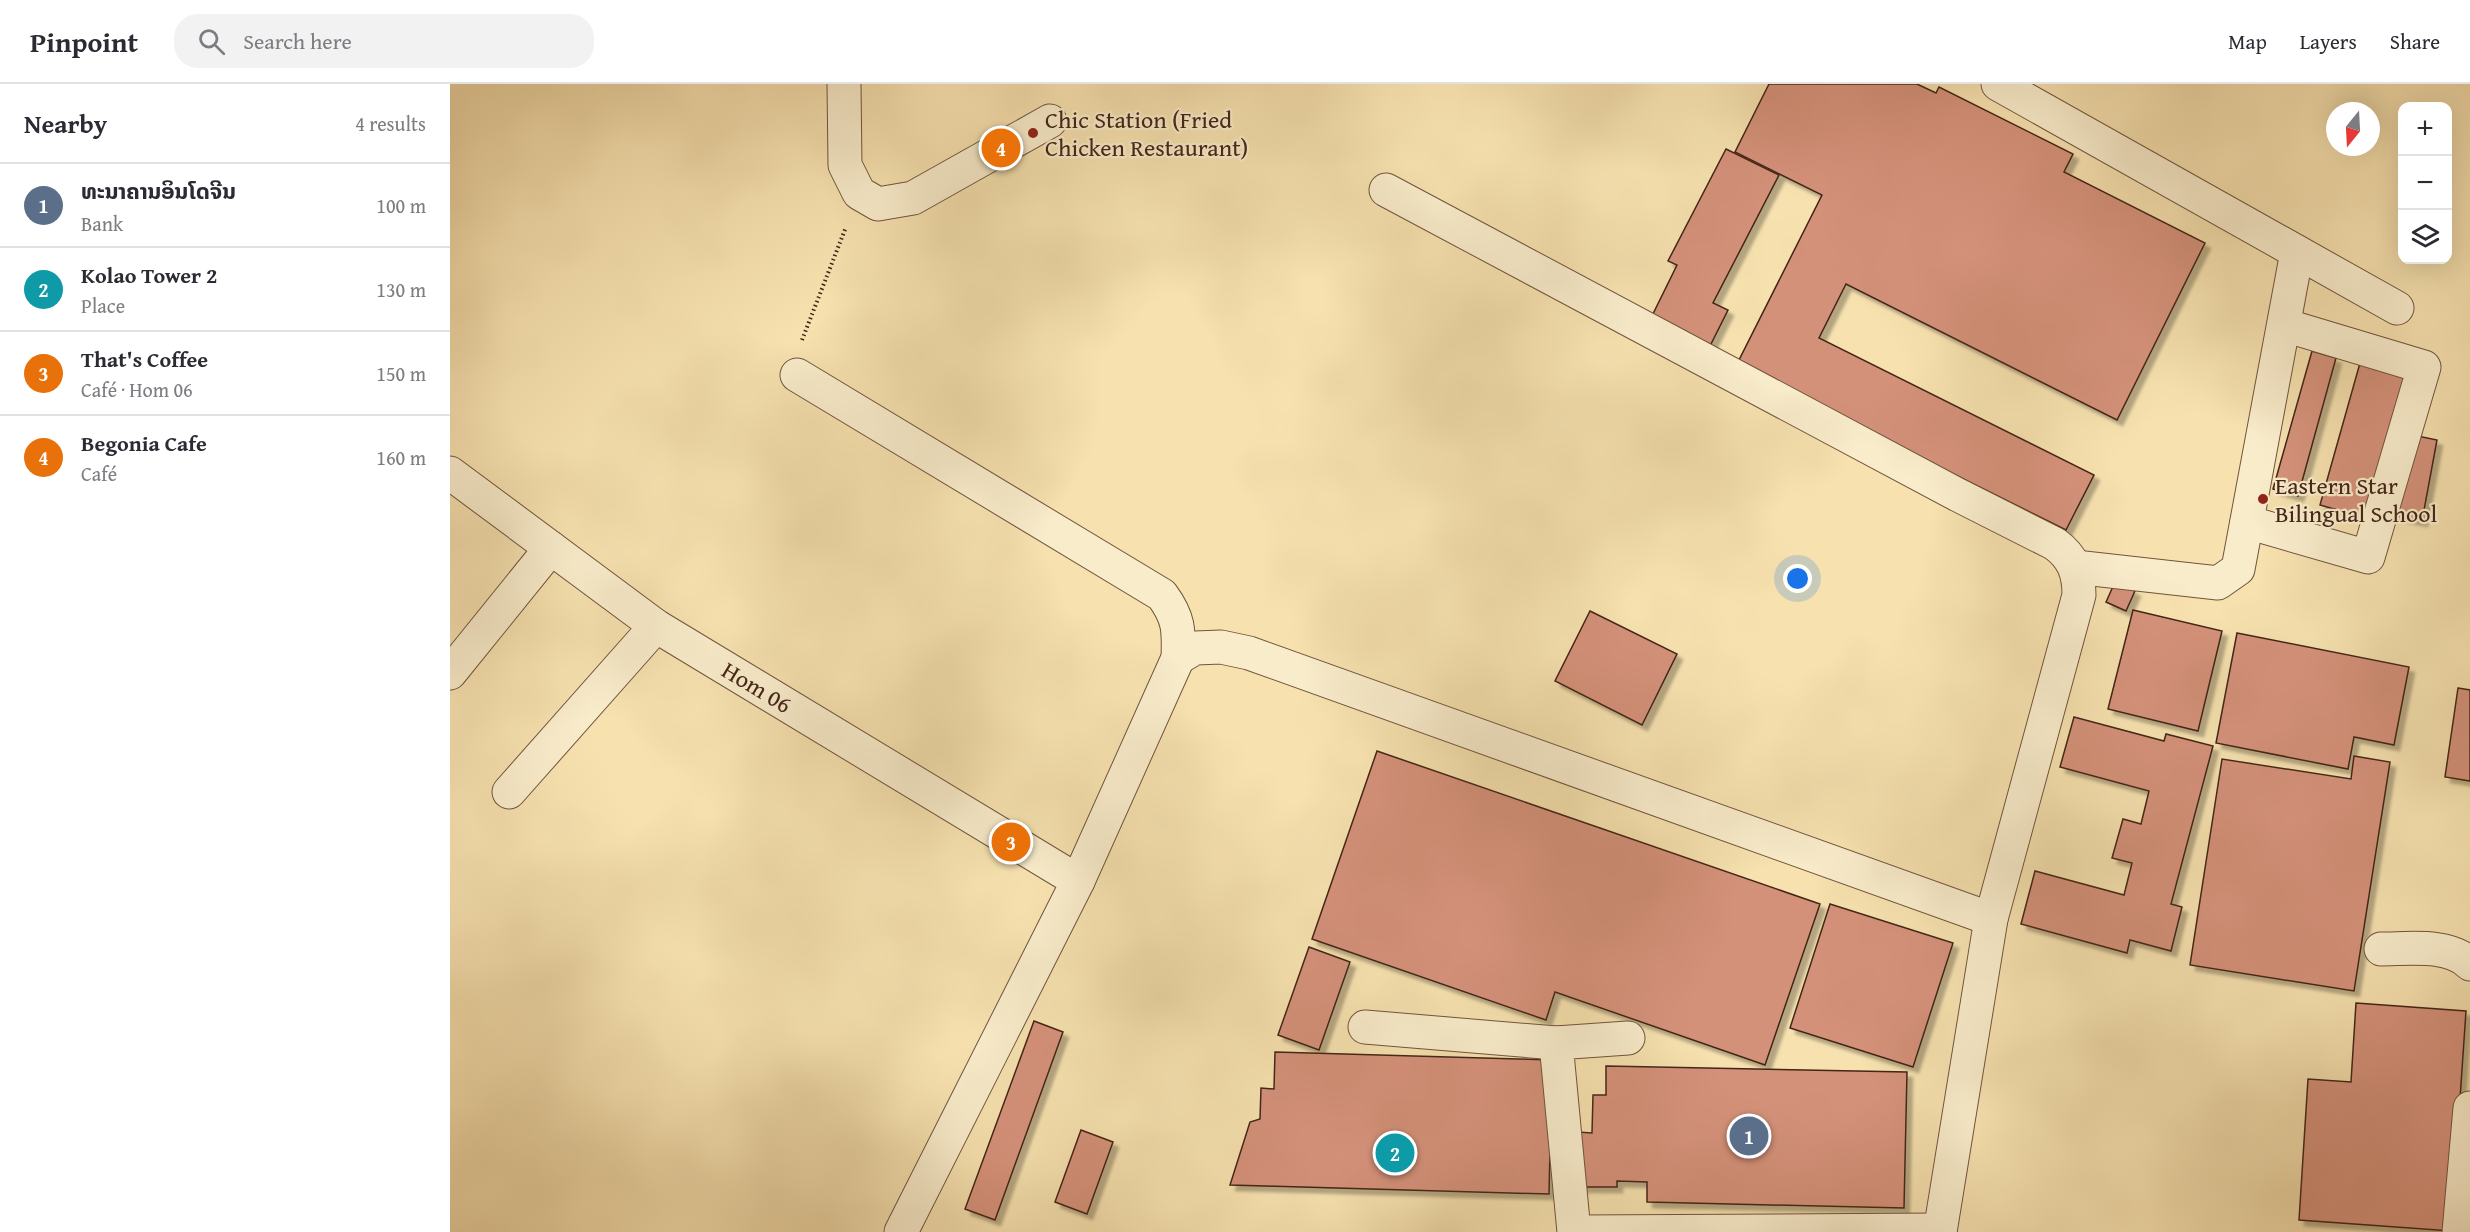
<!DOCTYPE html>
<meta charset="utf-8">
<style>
:root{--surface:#fff;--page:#f2f2f3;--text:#2b2b33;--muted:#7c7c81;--line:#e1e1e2;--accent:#8f2418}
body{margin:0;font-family:"Gentium Book Plus","Noto Sans Lao",serif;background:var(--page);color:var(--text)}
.controls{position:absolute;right:18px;top:18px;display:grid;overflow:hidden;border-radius:12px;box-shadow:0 6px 24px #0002}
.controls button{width:54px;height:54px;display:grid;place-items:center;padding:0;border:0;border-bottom:2px solid var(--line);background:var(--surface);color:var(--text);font:30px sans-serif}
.compass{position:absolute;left:1876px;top:18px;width:54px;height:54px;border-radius:50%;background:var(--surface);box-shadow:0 6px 24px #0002;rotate:198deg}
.you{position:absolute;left:1348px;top:495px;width:21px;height:21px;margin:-15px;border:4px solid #fff;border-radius:50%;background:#1a73e8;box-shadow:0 0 0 9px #1a73e833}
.badge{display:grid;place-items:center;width:39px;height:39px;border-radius:50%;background:var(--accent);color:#fff;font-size:20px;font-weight:700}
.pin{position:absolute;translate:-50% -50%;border:3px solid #fff;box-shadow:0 2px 6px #0006}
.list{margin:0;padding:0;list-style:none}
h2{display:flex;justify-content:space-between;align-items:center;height:78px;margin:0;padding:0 24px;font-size:26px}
h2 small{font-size:20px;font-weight:400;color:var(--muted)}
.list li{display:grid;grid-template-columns:39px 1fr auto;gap:18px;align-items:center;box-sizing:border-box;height:84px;padding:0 24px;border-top:2px solid var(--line)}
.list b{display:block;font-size:22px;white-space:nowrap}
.list p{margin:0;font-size:20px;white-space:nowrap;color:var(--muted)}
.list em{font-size:20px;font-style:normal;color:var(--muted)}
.icon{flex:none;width:33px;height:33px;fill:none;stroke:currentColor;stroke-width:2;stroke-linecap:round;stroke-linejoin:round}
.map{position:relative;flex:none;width:2020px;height:1148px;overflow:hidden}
header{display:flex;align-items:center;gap:36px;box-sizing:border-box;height:84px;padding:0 30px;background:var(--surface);border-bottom:2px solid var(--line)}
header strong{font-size:28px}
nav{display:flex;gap:33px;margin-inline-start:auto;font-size:21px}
.search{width:420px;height:54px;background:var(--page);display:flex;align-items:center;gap:15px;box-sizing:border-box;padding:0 21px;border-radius:24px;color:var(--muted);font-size:22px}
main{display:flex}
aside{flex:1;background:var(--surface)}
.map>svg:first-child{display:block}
</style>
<header>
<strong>Pinpoint</strong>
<div class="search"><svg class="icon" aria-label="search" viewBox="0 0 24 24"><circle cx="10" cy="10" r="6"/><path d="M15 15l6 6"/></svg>Search here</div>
<nav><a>Map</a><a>Layers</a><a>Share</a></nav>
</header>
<main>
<aside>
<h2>Nearby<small>4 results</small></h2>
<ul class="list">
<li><span class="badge" style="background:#5c6f8a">1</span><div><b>ທະນາຄານອິນໂດຈີນ</b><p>Bank</p></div><em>100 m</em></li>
<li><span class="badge" style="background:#0f9aa8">2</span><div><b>Kolao Tower 2</b><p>Place</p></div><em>130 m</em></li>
<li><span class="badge" style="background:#e8710a">3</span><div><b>That's Coffee</b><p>Café · Hom 06</p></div><em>150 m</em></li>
<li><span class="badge" style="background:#e8710a">4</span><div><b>Begonia Cafe</b><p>Café</p></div><em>160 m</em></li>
</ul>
</aside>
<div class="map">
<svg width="2020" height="1148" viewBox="0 0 2020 1148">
<defs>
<filter id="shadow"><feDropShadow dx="5.5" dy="5.5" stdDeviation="1.5" flood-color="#0004"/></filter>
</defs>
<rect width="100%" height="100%" fill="#f6e1af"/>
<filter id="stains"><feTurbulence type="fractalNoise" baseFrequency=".00333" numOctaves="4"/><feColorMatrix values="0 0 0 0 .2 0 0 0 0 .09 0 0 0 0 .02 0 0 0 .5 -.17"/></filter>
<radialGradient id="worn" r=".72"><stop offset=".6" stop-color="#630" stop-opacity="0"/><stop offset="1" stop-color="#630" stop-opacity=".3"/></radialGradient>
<!-- building -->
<g fill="#d4917a" stroke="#432517" stroke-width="1.5" filter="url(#shadow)">
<polygon points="1319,0 1467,0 1486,9 1489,3 1623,70 1614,88 1755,159 1667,336 1396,200 1369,254 1644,391 1616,446 1286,282 1372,111 1285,68"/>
<polygon points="1276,65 1329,91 1263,219 1278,226 1258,266 1200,236 1227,181 1218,177"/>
<polygon points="1862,267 1886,274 1848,412 1823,405"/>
<polygon points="1910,279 1955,292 1916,434 1870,421"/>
<polygon points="1958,350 1987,356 1972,437 1943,431"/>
<polygon points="1665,498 1685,507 1676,527 1656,518"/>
<polygon points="1683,526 1772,547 1748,647 1658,625"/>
<polygon points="1140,527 1227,570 1192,641 1105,597"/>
<polygon points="1787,549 1959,583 1944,661 1904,653 1898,685 1766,659"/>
<polygon points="2008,604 2020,606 2020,697 1995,693"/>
<polygon points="1624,633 1714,657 1716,650 1763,662 1721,820 1732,823 1721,867 1680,856 1677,869 1571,840 1585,787 1674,811 1682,779 1662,774 1673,735 1691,740 1699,707 1610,683"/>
<polygon points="927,667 1370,820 1315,981 1105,908 1096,936 862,855"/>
<polygon points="1904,672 1940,678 1904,907 1740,881 1772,675 1901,695"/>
<polygon points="1380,820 1503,859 1463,983 1340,944"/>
<polygon points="859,863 900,878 869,966 828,951"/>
<polygon points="1906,919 2016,927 2001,1147 1849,1136 1858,995 1901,998"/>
<polygon points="584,937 613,948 545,1136 515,1125"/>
<polygon points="825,968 1102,976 1099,1110 780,1101 800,1038 810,1035 811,1004 824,1005"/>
<polygon points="1156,982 1457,988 1454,1124 1197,1118 1197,1098 1167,1097 1167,1103 1127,1103 1128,1048 1142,1049 1143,1011 1156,1011"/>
<polygon points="631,1046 663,1058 637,1130 605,1118"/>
</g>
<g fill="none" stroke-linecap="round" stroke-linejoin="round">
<defs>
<g id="minor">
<polyline points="394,0 395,81 409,109 428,120 463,114 600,37"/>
<polyline points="1548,0 1947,224"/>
<path d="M936,106L1508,411L1605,460C1623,473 1629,489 1629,511L1541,835L1490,1148"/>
<path d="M347,291L712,511C729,534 729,546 728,574L628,797L451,1148"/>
<polyline points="0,389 206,542 628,797"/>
<polyline points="1797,438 1918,473 1974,283 1834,241"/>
<polyline points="1625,483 1768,499 1788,485 1847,168"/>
<polyline points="728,574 745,564 771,563 799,569 1541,835"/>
<polyline points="0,589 101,464"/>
<polyline points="59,708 206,542"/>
<path d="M1931,865C1959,865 1999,859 2020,880"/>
<polyline points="915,943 1106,959"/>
<polyline points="1124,1148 1106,959 1178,954"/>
<polyline points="1126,1148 1490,1146"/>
<polyline points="2009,1148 2020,1024"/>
</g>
</defs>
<!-- minor casing -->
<use href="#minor" stroke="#70543d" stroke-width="35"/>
<!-- path -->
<polyline stroke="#432517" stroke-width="4" stroke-dasharray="1.5 3" stroke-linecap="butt" points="352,256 396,143"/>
<!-- minor -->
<use href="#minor" stroke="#f9eccb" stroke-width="33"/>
</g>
<!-- markers -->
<g fill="#8f2418" stroke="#f9eccb" stroke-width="2">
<circle cx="583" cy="49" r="6"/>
<circle cx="1813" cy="415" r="6"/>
</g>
<g text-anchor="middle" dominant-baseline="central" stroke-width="4.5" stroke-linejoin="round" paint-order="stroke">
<!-- poi labels -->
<g font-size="24" fill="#432517" stroke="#f9eccb" text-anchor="start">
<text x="595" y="35">Chic Station (Fried<tspan x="595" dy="28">Chicken Restaurant)</tspan></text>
<text x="1825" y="401">Eastern Star<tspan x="1825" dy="28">Bilingual School</tspan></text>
</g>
<!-- street labels -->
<g font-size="24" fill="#432517" stroke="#f9eccb">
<text transform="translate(307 603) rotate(31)">Hom 06</text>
</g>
</g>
<rect width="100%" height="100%" filter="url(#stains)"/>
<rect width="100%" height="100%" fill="url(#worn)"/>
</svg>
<div class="controls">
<button>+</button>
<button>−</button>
<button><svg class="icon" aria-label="layers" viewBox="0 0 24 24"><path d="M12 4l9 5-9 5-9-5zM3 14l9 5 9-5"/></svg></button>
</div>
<svg class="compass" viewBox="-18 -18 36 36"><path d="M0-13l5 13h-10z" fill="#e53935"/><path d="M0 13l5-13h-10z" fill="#7c7c81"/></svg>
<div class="you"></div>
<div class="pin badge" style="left:1299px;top:1052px;background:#5c6f8a">1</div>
<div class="pin badge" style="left:945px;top:1069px;background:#0f9aa8">2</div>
<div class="pin badge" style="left:561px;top:758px;background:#e8710a">3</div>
<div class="pin badge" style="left:551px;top:64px;background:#e8710a">4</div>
</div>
</main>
